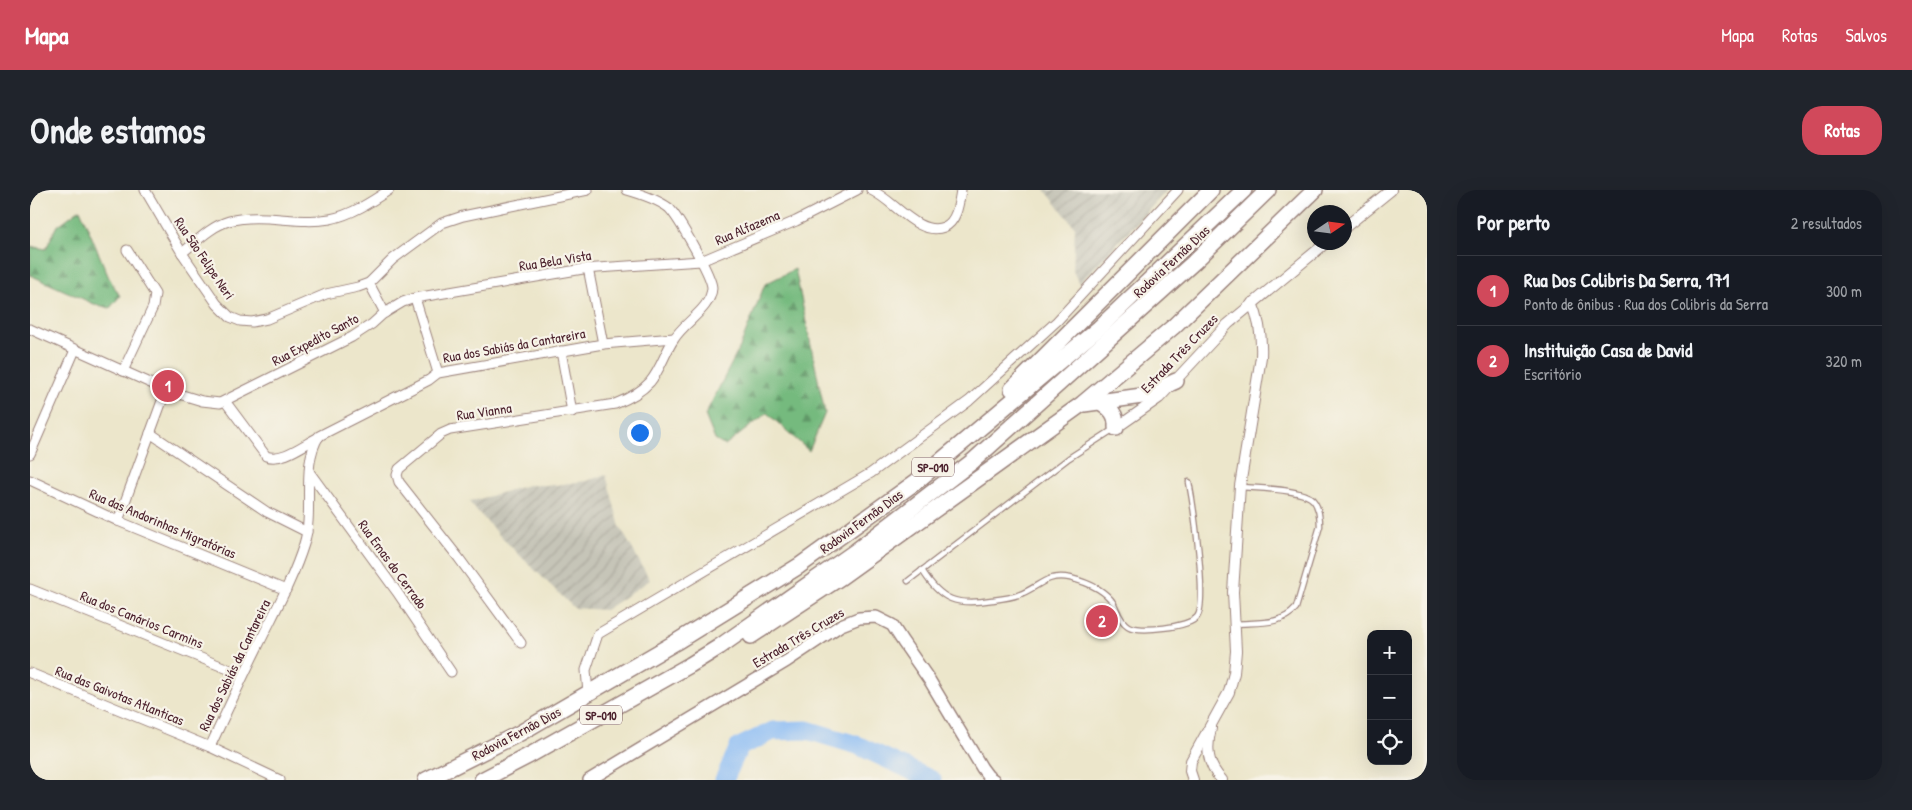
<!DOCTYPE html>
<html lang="pt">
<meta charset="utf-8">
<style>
:root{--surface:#171b24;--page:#20242c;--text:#f1f3f6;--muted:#9ea1a6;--line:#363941;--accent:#d1495b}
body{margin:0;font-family:"Patrick Hand",sans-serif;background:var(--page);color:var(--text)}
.controls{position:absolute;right:15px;bottom:15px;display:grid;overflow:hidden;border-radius:10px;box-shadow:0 5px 20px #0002}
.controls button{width:45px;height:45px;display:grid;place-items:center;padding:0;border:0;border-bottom:1px solid var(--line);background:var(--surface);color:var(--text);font:25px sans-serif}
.compass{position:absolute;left:1277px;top:15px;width:45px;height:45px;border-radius:50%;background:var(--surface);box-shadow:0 5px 20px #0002;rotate:77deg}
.you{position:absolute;left:609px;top:242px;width:18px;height:18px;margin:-12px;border:4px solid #fff;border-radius:50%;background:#1a73e8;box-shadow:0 0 0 8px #1a73e833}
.badge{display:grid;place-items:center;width:32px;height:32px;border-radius:50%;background:var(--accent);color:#fff;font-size:16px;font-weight:700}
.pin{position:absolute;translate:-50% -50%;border:2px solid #fff;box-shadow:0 1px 5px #0006}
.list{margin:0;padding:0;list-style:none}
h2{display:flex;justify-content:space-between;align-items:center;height:65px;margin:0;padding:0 20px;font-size:21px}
h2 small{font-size:16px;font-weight:400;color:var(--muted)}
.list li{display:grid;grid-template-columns:32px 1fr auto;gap:15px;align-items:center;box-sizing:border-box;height:70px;padding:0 20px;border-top:1px solid var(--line)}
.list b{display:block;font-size:19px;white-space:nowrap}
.list p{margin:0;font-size:16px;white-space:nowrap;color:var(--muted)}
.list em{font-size:16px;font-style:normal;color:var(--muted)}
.icon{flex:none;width:28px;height:28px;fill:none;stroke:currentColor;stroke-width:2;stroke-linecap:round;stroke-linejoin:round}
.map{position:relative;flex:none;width:1397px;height:590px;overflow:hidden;border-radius:20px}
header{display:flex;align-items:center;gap:30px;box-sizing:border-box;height:70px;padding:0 25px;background:var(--accent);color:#fff}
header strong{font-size:24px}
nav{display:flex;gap:28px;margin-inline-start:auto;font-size:18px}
.intro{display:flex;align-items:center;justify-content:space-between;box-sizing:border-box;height:120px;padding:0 30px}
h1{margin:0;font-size:35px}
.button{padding:12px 22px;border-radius:20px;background:var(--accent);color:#fff;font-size:18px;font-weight:700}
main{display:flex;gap:30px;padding:0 30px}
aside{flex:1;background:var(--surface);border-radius:20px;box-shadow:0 5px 20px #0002}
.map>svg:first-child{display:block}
</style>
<header>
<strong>Mapa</strong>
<nav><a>Mapa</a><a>Rotas</a><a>Salvos</a></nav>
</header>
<div class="intro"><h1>Onde estamos</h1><a class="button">Rotas</a></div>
<main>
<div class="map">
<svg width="1397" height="590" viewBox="0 0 1397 590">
<defs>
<pattern id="industrial-furrows" width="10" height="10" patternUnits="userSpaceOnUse" patternTransform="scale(1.25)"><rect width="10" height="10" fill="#c6c5b8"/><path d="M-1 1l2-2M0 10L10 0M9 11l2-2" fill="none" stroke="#aca99e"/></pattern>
<pattern id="forest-firs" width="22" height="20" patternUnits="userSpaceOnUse" patternTransform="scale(1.25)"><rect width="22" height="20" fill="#74ba7e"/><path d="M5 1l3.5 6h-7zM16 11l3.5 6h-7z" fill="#619767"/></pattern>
</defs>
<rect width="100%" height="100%" fill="#f7f3e8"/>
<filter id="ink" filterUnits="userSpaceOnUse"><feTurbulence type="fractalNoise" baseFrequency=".02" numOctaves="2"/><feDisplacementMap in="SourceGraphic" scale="10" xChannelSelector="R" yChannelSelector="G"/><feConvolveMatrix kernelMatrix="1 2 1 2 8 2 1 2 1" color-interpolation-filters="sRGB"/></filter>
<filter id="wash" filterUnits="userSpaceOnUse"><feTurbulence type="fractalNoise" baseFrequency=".0096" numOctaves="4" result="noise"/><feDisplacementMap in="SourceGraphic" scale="20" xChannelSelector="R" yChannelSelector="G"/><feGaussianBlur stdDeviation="1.12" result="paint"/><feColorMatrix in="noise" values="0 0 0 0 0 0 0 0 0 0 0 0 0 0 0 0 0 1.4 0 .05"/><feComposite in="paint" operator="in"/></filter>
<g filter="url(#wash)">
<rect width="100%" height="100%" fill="#ece6cb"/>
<!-- industrial -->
<g fill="url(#industrial-furrows)">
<polygon points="1015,0 1137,0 1049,94 1043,81 1045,37"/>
<polygon points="576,285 590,337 620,390 575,420 544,418 471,347 439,312 498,295 525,295 556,291"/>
</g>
<!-- forest -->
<g fill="url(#forest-firs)" stroke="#5f6c54">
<polygon points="50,19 79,88 90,106 80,118 64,114 0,85 0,56 16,59 26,37"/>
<polygon points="765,79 795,223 779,261 737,223 695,256 685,250 675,225 710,157 735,94"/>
</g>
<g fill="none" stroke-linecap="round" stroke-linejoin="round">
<!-- river -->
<polyline stroke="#87baf5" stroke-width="19" points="694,590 709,557 743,541 777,540 827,555 902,590"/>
</g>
</g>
<g filter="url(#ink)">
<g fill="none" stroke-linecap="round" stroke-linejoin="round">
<defs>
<g id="service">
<path d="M892,380C911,411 927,416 962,410C970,409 980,408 988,405C1009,398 1015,383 1040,388C1056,392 1075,399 1084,414C1088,422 1090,431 1098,436C1109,443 1159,437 1167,427C1178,414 1163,313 1159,292"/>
<polyline points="878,391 1039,268 1084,239"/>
<path d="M1205,434C1226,432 1251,436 1266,418L1290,336C1290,327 1289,317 1283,310C1274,299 1226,298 1211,297"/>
</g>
<g id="minor">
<polyline points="115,0 152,63 187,114 200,127 210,131 222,132 237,129 296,104 328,97 339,93 363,69 412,33 433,26 558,0"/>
<path d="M841,0C864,10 888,47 914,37C927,32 929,12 931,0"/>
<path d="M152,63C166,52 181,36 199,31C232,22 267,35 300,29C321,25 341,12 359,0"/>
<polyline points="558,78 573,154"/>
<polyline points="339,93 355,123"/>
<polyline points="385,108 408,183"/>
<polyline points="0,139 136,200 172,211 190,213 322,147 342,134 353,124 373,112 385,108 553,79 671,71 766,31 827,0"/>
<polyline points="531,161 542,222"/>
<polyline points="93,181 123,117 125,104 97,60"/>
<path d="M195,211L236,266C253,272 274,254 289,247"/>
<polyline points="120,243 237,322 277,342"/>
<polyline points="0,264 45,160"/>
<polyline points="280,283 367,402 421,482"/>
<polyline points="0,290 88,331 256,400"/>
<polyline points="88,331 136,200"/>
<polyline points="0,399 213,485"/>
<path d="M491,453L428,367L369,292L367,285L369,279L411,244L420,240L585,214C598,209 610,203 620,192C631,179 635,162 644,149C654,132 681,119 682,98C682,86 648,27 639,18C627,9 611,4 597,0"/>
<polyline points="0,483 180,557 250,590"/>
<polyline points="558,503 556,480 568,444 841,283 939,211 1027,131 1148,0"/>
<path d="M180,557C196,523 212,488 229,454C245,421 263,389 274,354C285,320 270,276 289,246L399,190L408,183L573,154L644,148"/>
</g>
<g id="tertiary">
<polyline points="1314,38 1361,0"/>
<polyline points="1086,238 1129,208 1198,134 1297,52"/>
<path d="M1181,538C1176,558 1177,575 1192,590"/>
<path d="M1163,590L1160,581L1161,571L1199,502L1204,483L1206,461L1203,402L1210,296L1231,167C1232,147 1230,131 1222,113"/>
</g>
<polyline id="secondary" points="559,590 757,471 811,435 829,428 846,427 862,435 873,452 900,491 952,578 958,586 964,590"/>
<g id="motorway">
<polyline points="982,199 1181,0"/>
<path d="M1069,211C1081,219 1087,224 1086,238"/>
<polyline points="1054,214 1112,206 1146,191"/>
<polyline points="721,446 811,387 1052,214 1143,137 1285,0"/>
<polyline points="396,590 490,543 646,452 769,376 887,291 1069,138 1214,0"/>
<polyline points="452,590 500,565 660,475 689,457 826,361 943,271 1164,72 1238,0"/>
</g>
</defs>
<!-- service casing -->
<use href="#service" stroke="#9b827b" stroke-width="7"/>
<!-- minor casing -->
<use href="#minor" stroke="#9b827b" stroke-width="11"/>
<!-- tertiary casing -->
<use href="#tertiary" stroke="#9b827b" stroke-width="12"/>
<!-- secondary casing -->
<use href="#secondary" stroke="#9b827b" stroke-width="14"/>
<!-- motorway casing -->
<use href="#motorway" stroke="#9b827b" stroke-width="18"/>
<!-- service -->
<use href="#service" stroke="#fff" stroke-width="4.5"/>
<!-- minor -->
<use href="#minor" stroke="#fff" stroke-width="9"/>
<!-- tertiary -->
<use href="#tertiary" stroke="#fff" stroke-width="10"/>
<!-- secondary -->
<use href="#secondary" stroke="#fff" stroke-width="11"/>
<!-- motorway -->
<use href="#motorway" stroke="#fff" stroke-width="15"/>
</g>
</g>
<g text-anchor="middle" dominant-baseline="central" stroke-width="4.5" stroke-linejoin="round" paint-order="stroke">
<!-- shield labels -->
<g fill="#f7f3e8" stroke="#7e5f64" stroke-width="1">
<rect x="882" y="267.5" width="42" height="19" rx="4"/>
<rect x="550" y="515.5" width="42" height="19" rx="4"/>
</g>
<g font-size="12" font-weight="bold" fill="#4a1f2b">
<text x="903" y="277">SP-010</text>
<text x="571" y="525">SP-010</text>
</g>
<!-- street labels -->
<g font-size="14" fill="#4a1f2b" stroke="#f7f3e8">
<text transform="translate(717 37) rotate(-23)">Rua Alfazema</text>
<text transform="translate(175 68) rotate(56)">Rua São Felipe Neri</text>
<text transform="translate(525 70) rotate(-9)">Rua Bela Vista</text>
<text transform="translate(1141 71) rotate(-43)">Rodovia Fernão Dias</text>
<text transform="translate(285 149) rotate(-28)">Rua Expedito Santo</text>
<text transform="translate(484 155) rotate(-10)">Rua dos Sabiás da Cantareira</text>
<text transform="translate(1149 163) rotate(-46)">Estrada Três Cruzes</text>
<text transform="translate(454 221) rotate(-8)">Rua Vianna</text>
<text transform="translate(831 331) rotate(-36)">Rodovia Fernão Dias</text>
<text transform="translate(133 333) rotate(23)">Rua das Andorinhas Migratórias</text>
<text transform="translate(363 374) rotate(54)">Rua Emas do Cerrado</text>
<text transform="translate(112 429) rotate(22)">Rua dos Canários Carmins</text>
<text transform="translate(768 447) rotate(-31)">Estrada Três Cruzes</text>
<text transform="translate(204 475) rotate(-64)">Rua dos Sabiás da Cantareira</text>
<text transform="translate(90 505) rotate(22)">Rua das Gaivotas Atlanticas</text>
<text transform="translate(486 543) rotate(-28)">Rodovia Fernão Dias</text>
</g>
</g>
</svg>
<div class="controls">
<button>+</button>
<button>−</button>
<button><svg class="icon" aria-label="locate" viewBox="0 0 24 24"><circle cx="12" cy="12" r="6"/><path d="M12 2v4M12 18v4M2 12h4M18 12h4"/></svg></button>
</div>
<svg class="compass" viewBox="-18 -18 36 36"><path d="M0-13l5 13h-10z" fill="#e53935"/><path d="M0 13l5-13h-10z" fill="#9ea1a6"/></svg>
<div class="you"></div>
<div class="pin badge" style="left:138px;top:196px">1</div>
<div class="pin badge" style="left:1072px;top:431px">2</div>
</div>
<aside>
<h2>Por perto<small>2 resultados</small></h2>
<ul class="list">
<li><span class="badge">1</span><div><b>Rua Dos Colibris Da Serra, 171</b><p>Ponto de ônibus · Rua dos Colibris da Serra</p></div><em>300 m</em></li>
<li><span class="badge">2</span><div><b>Instituição Casa de David</b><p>Escritório</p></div><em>320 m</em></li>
</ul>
</aside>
</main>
